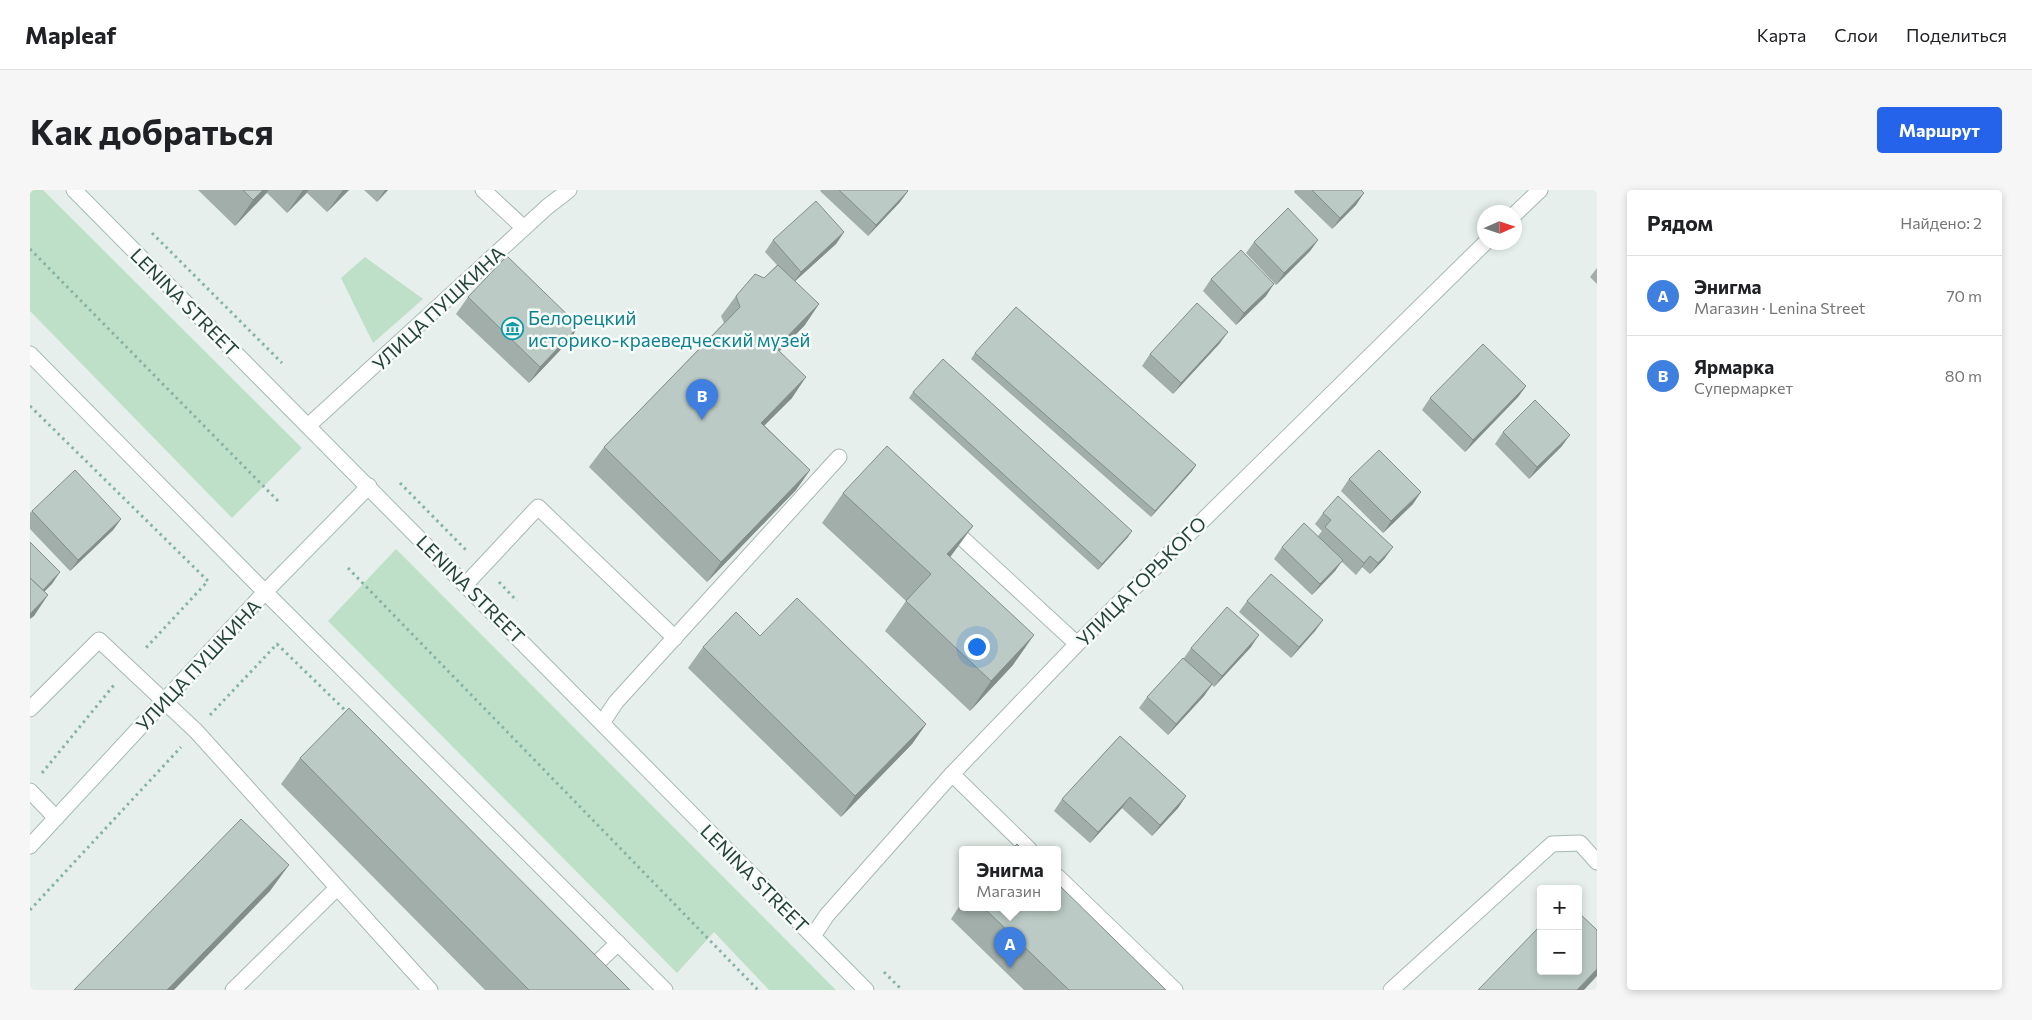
<!DOCTYPE html>
<html lang="ru">
<meta charset="utf-8">
<style>
:root{--surface:#fff;--page:#f6f6f6;--text:#202124;--muted:#757577;--line:#e0e0e0;--accent:#2563eb}
body{margin:0;font-family:Commissioner,sans-serif;background:var(--page);color:var(--text)}
.controls{position:absolute;right:15px;bottom:15px;display:grid;overflow:hidden;border-radius:5px;box-shadow:0 2px 8px #0003}
.controls button{width:45px;height:45px;display:grid;place-items:center;padding:0;border:0;border-bottom:1px solid var(--line);background:var(--surface);color:var(--text);font:25px sans-serif}
.compass{position:absolute;left:1447px;top:15px;width:45px;height:45px;border-radius:50%;background:var(--surface);box-shadow:0 2px 8px #0003;rotate:87deg}
.you{position:absolute;left:946px;top:456px;width:18px;height:18px;margin:-12px;border:4px solid #fff;border-radius:50%;background:#1a73e8;box-shadow:0 0 0 8px #1a73e833}
.badge{display:grid;place-items:center;width:32px;height:32px;border-radius:50%;background:var(--accent);color:#fff;font-size:16px;font-weight:700}
.pin{position:absolute;translate:-50% -41px;filter:drop-shadow(0 1px 2px #0008)}
.pin::after{content:'';position:absolute;top:26px;width:18px;height:15px;background:inherit;clip-path:polygon(0 0,100% 0,50% 100%)}
.popup{position:absolute;left:929px;top:656px;width:102px;height:65px;box-sizing:border-box;display:grid;place-content:center;border-radius:5px;background:var(--surface);filter:drop-shadow(0 1px 4px #0005);font-size:16px;white-space:nowrap;color:var(--muted)}
.popup b{font-size:19px;color:var(--text)}
.popup::after{content:'';position:absolute;left:50%;top:100%;margin-left:-10px;border:10px solid transparent;border-top-color:var(--surface)}
.list{margin:0;padding:0;list-style:none}
h2{display:flex;justify-content:space-between;align-items:center;height:65px;margin:0;padding:0 20px;font-size:21px}
h2 small{font-size:16px;font-weight:400;color:var(--muted)}
.list li{display:grid;grid-template-columns:32px 1fr auto;gap:15px;align-items:center;box-sizing:border-box;height:80px;padding:0 20px;border-top:1px solid var(--line)}
.list b{display:block;font-size:19px;white-space:nowrap}
.list p{margin:0;font-size:16px;white-space:nowrap;color:var(--muted)}
.list em{font-size:16px;font-style:normal;color:var(--muted)}
.map{position:relative;flex:none;width:1567px;height:800px;overflow:hidden;border-radius:5px}
header{display:flex;align-items:center;gap:30px;box-sizing:border-box;height:70px;padding:0 25px;background:var(--surface);border-bottom:1px solid var(--line)}
header strong{font-size:24px}
nav{display:flex;gap:28px;margin-inline-start:auto;font-size:18px}
.intro{display:flex;align-items:center;justify-content:space-between;box-sizing:border-box;height:120px;padding:0 30px}
h1{margin:0;font-size:35px}
.button{padding:12px 22px;border-radius:5px;background:var(--accent);color:#fff;font-size:18px;font-weight:700}
main{display:flex;gap:30px;padding:0 30px}
aside{flex:1;background:var(--surface);border-radius:5px;box-shadow:0 2px 8px #0003}
.map>svg:first-child{display:block}
</style>
<header>
<strong>Mapleaf</strong>
<nav><a>Карта</a><a>Слои</a><a>Поделиться</a></nav>
</header>
<div class="intro"><h1>Как добраться</h1><a class="button">Маршрут</a></div>
<main>
<div class="map">
<svg width="1567" height="800" viewBox="0 0 1567 800">
<rect width="100%" height="100%" fill="#e6efeb"/>
<!-- green -->
<g fill="#bfe0c8">
<polygon points="0,0 13,0 272,258 202,328 0,121"/>
<polygon points="335,67 393,109 343,153 311,88"/>
<polygon points="366,359 806,800 739,800 684,742 647,783 298,431"/>
</g>
<g fill="none" stroke-linecap="round" stroke-linejoin="round">
<defs>
<g id="service">
<polyline points="453,0 494,38"/>
<polyline points="918,335 1047,454"/>
<polyline points="436,394 508,317 645,448"/>
<polyline points="0,519 69,450 166,541 400,800"/>
<polyline points="572,533 586,512 809,267"/>
<polyline points="922,584 999,659"/>
<polyline points="0,601 26,628"/>
<polyline points="1028,687 1145,800"/>
<polyline points="203,800 307,698"/>
<polyline points="539,800 588,753"/>
<polyline points="1361,800 1522,654 1550,653 1567,672"/>
</g>
<g id="minor">
<polyline points="1484,25 1510,0"/>
<polyline points="278,236 517,17 539,0"/>
<polyline points="783,746 797,725 922,584 1047,454 1456,52"/>
</g>
<g id="secondary">
<polyline points="44,0 836,800"/>
<polyline points="0,164 235,402 635,800"/>
<polyline points="0,656 235,402 339,296"/>
</g>
</defs>
<!-- service casing -->
<use href="#service" stroke="#a8b8b2" stroke-width="17"/>
<!-- minor casing -->
<use href="#minor" stroke="#a8b8b2" stroke-width="17"/>
<!-- secondary casing -->
<use href="#secondary" stroke="#a4bbb3" stroke-width="17"/>
<!-- path -->
<g stroke="#86b3a5" stroke-width="3" stroke-dasharray="2.5 4" stroke-linecap="butt">
<polyline points="122,43 252,173"/>
<polyline points="0,59 248,311"/>
<polyline points="0,216 178,391 114,460"/>
<polyline points="370,293 436,360"/>
<polyline points="318,378 728,800"/>
<polyline points="469,392 487,411"/>
<polyline points="180,525 247,454 318,523"/>
<polyline points="12,583 84,495"/>
<polyline points="0,720 151,557"/>
<polyline points="854,782 872,800"/>
</g>
<!-- service -->
<use href="#service" stroke="#fff" stroke-width="15"/>
<!-- minor -->
<use href="#minor" stroke="#fff" stroke-width="15"/>
<!-- secondary -->
<use href="#secondary" stroke="#fff" stroke-width="15"/>
</g>
<!-- wall -->
<g fill="#a1aea9">
<polygon points="168,0 319,0 297,22 277,3 257,23 237,3 205,36"/>
<polygon points="334,0 358,0 347,12"/>
<polygon points="791,0 877,0 878,1 870,12 838,46 790,1"/>
<polygon points="1265,0 1331,0 1326,15 1302,39 1264,2"/>
<polygon points="814,42 806,54 765,91 775,135 749,161 762,208 734,235 780,280 766,300 677,392 559,277 574,257 694,133 691,126 706,106 734,88 747,75 735,62 743,50"/>
<polygon points="1288,50 1280,61 1246,95 1216,63 1224,52"/>
<polygon points="1567,78 1567,94 1560,87"/>
<polygon points="1181,89 1236,106 1206,135 1173,101"/>
<polygon points="438,107 549,136 538,152 499,193 426,124"/>
<polygon points="1190,153 1143,204 1112,176 1120,164"/>
<polygon points="945,163 1166,275 1162,281 1121,327 941,169"/>
<polygon points="1496,196 1488,207 1435,262 1392,220 1400,208"/>
<polygon points="883,202 1098,347 1068,380 879,208"/>
<polygon points="1473,242 1532,256 1499,289 1465,254"/>
<polygon points="1319,289 1383,314 1353,343 1311,301"/>
<polygon points="813,303 920,367 983,475 940,521 855,441 876,411 792,333"/>
<polygon points="2,321 91,329 83,340 40,381 0,339 0,323"/>
<polygon points="1293,323 1355,368 1340,384 1332,377 1326,385 1311,371 1305,381 1282,405 1244,369 1252,357 1288,346 1292,341 1285,334"/>
<polygon points="1217,411 1293,430 1285,441 1261,468 1209,422"/>
<polygon points="673,457 896,534 882,554 811,627 658,478"/>
<polygon points="1221,457 1184,497 1182,495 1174,506 1138,545 1109,518 1117,507 1154,468 1161,458"/>
<polygon points="1090,546 1156,606 1148,618 1122,646 1092,618 1060,653 1024,621 1032,609"/>
<polygon points="270,568 600,800 455,800 251,594"/>
<polygon points="932,712 932,717 1028,717 1136,800 994,800 921,729"/>
</g>
<!-- shaded-wall -->
<g fill="#838d89">
<polygon points="233,0 239,0 205,36 223,10"/>
<polygon points="273,0 279,0 257,23"/>
<polygon points="313,0 319,0 297,22"/>
<polygon points="355,0 358,0 347,12"/>
<polygon points="878,1 870,12 838,46 846,35"/>
<polygon points="1334,3 1326,15 1302,39 1310,28"/>
<polygon points="814,42 806,54 763,93 771,82"/>
<polygon points="1288,50 1280,61 1246,95 1254,83"/>
<polygon points="1244,94 1236,106 1206,135 1214,123"/>
<polygon points="789,114 775,135 732,179 746,158"/>
<polygon points="549,136 538,152 499,193 510,177"/>
<polygon points="1198,142 1190,153 1143,204 1151,193"/>
<polygon points="776,187 762,208 717,253 731,233"/>
<polygon points="1496,196 1488,207 1435,262 1443,250"/>
<polygon points="1540,245 1532,256 1499,289 1507,277"/>
<polygon points="1166,275 1162,281 1121,327 1125,321"/>
<polygon points="780,280 766,300 677,392 691,372"/>
<polygon points="1391,302 1383,314 1353,343 1361,331"/>
<polygon points="91,329 83,340 40,381 48,370"/>
<polygon points="943,336 921,366 895,394 917,364"/>
<polygon points="1102,341 1098,347 1068,380 1072,374"/>
<polygon points="1363,357 1355,368 1340,384 1348,373"/>
<polygon points="1340,366 1332,377 1326,385 1334,373"/>
<polygon points="1313,370 1305,381 1282,405 1290,394"/>
<polygon points="30,382 22,394 2,414 10,403"/>
<polygon points="18,405 4,426 0,429 0,424"/>
<polygon points="1293,430 1285,441 1261,468 1269,457"/>
<polygon points="1004,445 983,475 940,521 961,491"/>
<polygon points="1229,445 1221,457 1184,497 1192,486"/>
<polygon points="1182,494 1174,506 1138,545 1146,534"/>
<polygon points="896,534 882,554 811,627 825,606"/>
<polygon points="1156,606 1148,618 1122,646 1130,635"/>
<polygon points="1100,607 1092,618 1060,653 1068,642"/>
<polygon points="259,675 240,701 144,800 137,800"/>
<polygon points="1567,779 1567,786 1554,800 1547,800"/>
</g>
<!-- building -->
<g fill="#bbcac4" stroke="#838d89">
<polygon points="213,0 233,0 223,10"/>
<polygon points="809,0 877,0 878,1 846,35"/>
<polygon points="1282,0 1331,0 1334,3 1310,28"/>
<polygon points="786,11 814,42 771,82 743,50"/>
<polygon points="1258,18 1288,50 1254,83 1224,52"/>
<polygon points="1211,60 1244,94 1214,123 1181,89"/>
<polygon points="477,66 549,136 510,177 438,107"/>
<polygon points="748,75 789,114 746,158 776,187 731,233 780,280 691,372 574,257 710,117 706,106 725,84 734,88"/>
<polygon points="1167,113 1198,142 1151,193 1120,164"/>
<polygon points="986,117 1166,275 1125,321 945,163"/>
<polygon points="1453,154 1496,196 1443,250 1400,208"/>
<polygon points="913,169 1102,341 1072,374 883,202"/>
<polygon points="1505,210 1540,245 1507,277 1473,242"/>
<polygon points="857,256 943,336 917,364 1004,445 961,491 876,411 901,384 813,303"/>
<polygon points="1349,260 1391,302 1361,331 1319,289"/>
<polygon points="45,280 91,329 48,370 2,321"/>
<polygon points="1308,306 1363,357 1348,373 1340,366 1334,373 1295,337 1301,330 1293,323"/>
<polygon points="1274,333 1313,370 1290,394 1252,357"/>
<polygon points="0,352 30,382 13,400 0,388"/>
<polygon points="1241,384 1293,430 1269,457 1217,411"/>
<polygon points="0,388 18,405 0,424"/>
<polygon points="767,408 896,534 825,606 673,457 706,422 730,446"/>
<polygon points="1197,417 1229,445 1192,486 1161,458"/>
<polygon points="1153,468 1182,494 1146,534 1117,507"/>
<polygon points="319,518 600,800 499,800 270,568"/>
<polygon points="1090,546 1156,606 1130,635 1100,607 1068,642 1032,609"/>
<polygon points="211,629 259,675 137,800 44,800"/>
<polygon points="987,654 992,659 982,659"/>
<polygon points="1028,694 1136,800 1039,800 953,717 1028,717"/>
<polygon points="1548,722 1567,740 1567,779 1547,800 1448,800 1511,735 1511,781 1548,781"/>
</g>
<!-- icons -->
<defs>
<symbol id="museum-ring" viewBox="-11 -11 22 22"><circle r="9.5" fill="#f7fbf9" stroke="#0f9aa8" stroke-width="1.5"/><path d="M0-6L6-3V-2H-6V-3ZM-5-1h2V3h-2ZM-1-1h2V3h-2ZM3-1h2V3H3ZM-6 4H6V6H-6Z" fill="#0f9aa8"/></symbol>
</defs>
<g fill-rule="evenodd">
<use href="#museum-ring" x="470" y="126" width="25" height="25"/>
</g>
<g text-anchor="middle" dominant-baseline="central" stroke-width="5" stroke-linejoin="round" paint-order="stroke">
<!-- street labels -->
<g font-size="19" fill="#24423a" stroke="#f7fbf9">
<text transform="translate(155 112) rotate(45)">LENINA STREET</text>
<text transform="translate(408 118) rotate(-43)">УЛИЦА ПУШКИНА</text>
<text transform="translate(1111 391) rotate(-45)">УЛИЦА ГОРЬКОГО</text>
<text transform="translate(441 399) rotate(45)">LENINA STREET</text>
<text transform="translate(168 475) rotate(-47)">УЛИЦА ПУШКИНА</text>
<text transform="translate(725 688) rotate(45)">LENINA STREET</text>
</g>
<!-- culture labels -->
<g font-size="19" fill="#0d838f" stroke="#f7fbf9" text-anchor="start">
<text x="498" y="127">Белорецкий<tspan x="498" dy="22">историко-краеведческий музей</tspan></text>
</g>
</g>
</svg>
<div class="controls">
<button>+</button>
<button>−</button>
</div>
<svg class="compass" viewBox="-18 -18 36 36"><path d="M0-13l5 13h-10z" fill="#e53935"/><path d="M0 13l5-13h-10z" fill="#757577"/></svg>
<div class="you"></div>
<div class="pin badge" style="left:980px;top:778px;background:#3f7fe0">A</div>
<div class="popup"><b>Энигма</b>Магазин</div>
<div class="pin badge" style="left:672px;top:230px;background:#3f7fe0">B</div>
</div>
<aside>
<h2>Рядом<small>Найдено: 2</small></h2>
<ul class="list">
<li><span class="badge" style="background:#3f7fe0">A</span><div><b>Энигма</b><p>Магазин · Lenina Street</p></div><em>70 m</em></li>
<li><span class="badge" style="background:#3f7fe0">B</span><div><b>Ярмарка</b><p>Супермаркет</p></div><em>80 m</em></li>
</ul>
</aside>
</main>
